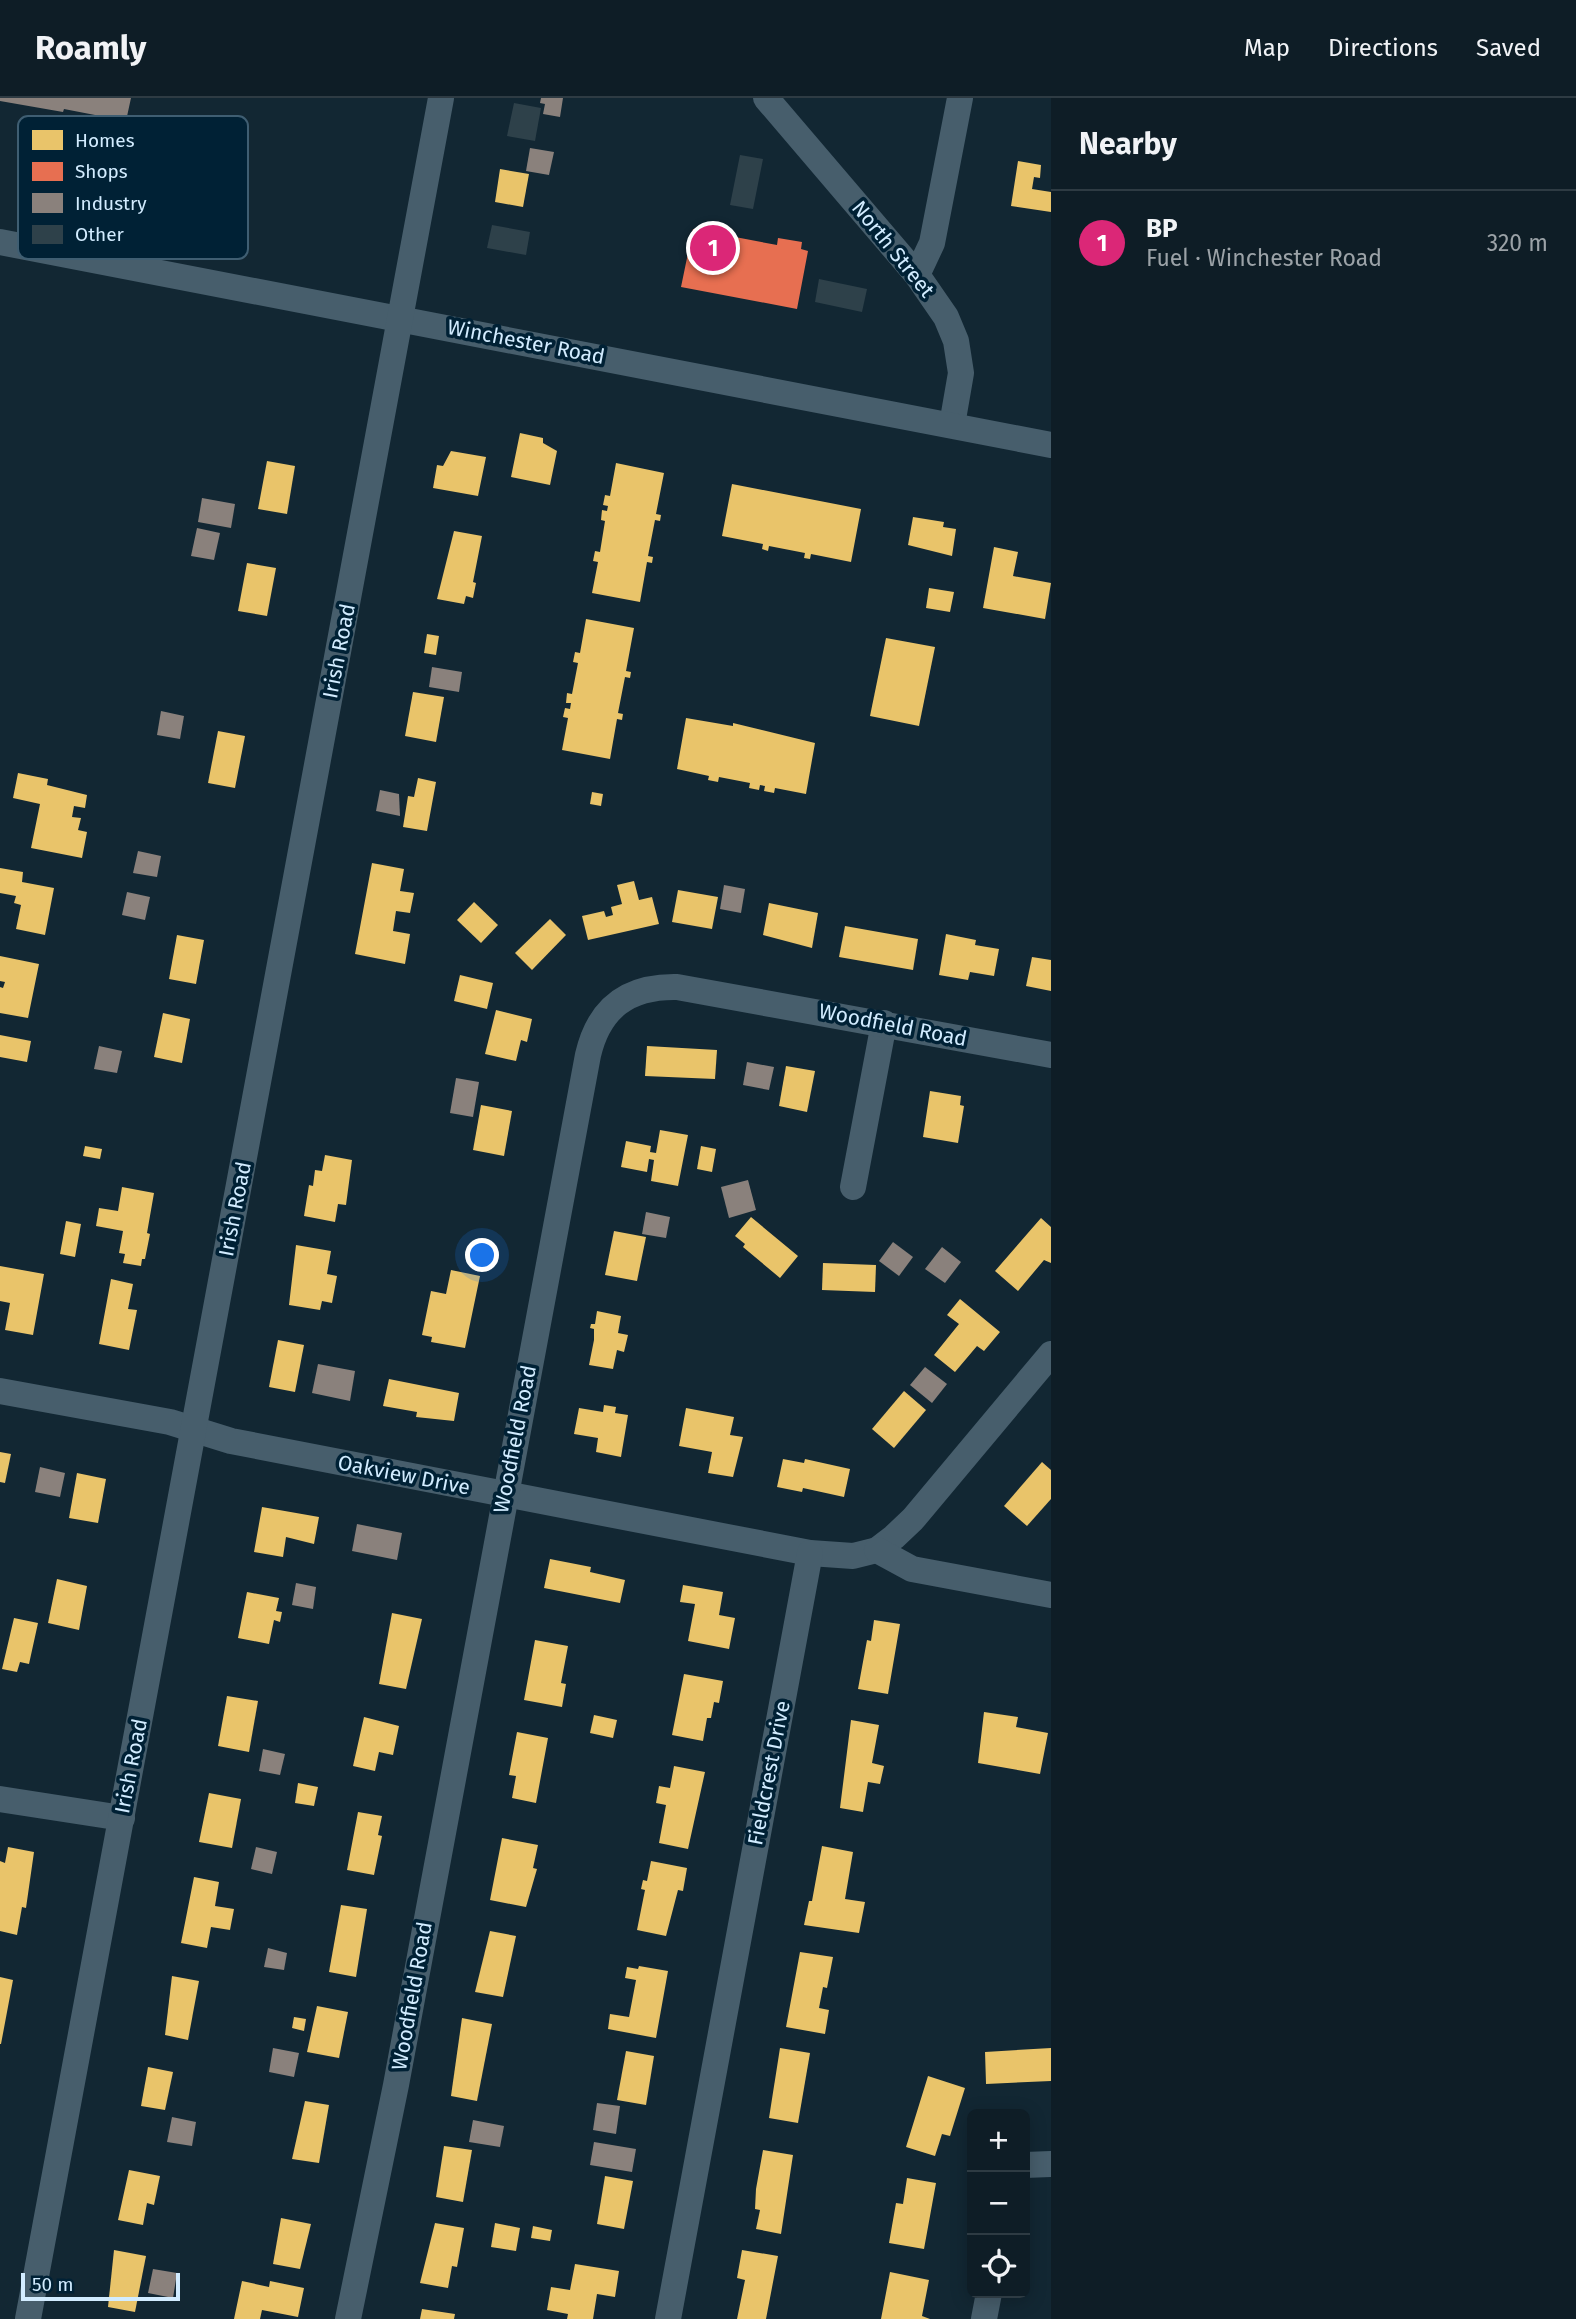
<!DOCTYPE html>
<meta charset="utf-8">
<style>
:root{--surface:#0e1d26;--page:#1c2a32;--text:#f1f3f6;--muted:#9ba2a7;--line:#2e3b43;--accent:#db2777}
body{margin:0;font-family:"Fira Sans",sans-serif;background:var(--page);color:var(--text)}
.controls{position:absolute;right:21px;bottom:21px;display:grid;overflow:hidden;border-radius:10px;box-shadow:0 4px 18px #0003}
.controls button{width:63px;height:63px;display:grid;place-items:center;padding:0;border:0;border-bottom:2px solid var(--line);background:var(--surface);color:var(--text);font:35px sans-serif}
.scale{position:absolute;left:21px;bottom:18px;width:159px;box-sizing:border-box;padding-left:7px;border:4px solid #d2ecff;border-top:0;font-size:19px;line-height:24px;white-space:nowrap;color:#d2ecff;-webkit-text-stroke:5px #002135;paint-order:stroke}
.you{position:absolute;left:483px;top:1158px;width:24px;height:24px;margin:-18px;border:5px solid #fff;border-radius:50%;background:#1a73e8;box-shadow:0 0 0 10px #1a73e833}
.badge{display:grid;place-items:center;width:46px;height:46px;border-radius:50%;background:var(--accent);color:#fff;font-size:23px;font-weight:700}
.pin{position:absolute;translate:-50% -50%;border:4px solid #fff;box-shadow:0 2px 7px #0006}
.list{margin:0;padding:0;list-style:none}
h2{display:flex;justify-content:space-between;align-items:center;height:91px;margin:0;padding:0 28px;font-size:30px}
h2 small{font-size:23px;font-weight:400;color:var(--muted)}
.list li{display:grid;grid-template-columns:46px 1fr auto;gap:21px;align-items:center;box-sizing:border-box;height:105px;padding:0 28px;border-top:2px solid var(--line)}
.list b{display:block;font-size:26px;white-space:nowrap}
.list p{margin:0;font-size:23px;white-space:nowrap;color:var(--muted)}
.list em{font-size:23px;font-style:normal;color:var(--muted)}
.icon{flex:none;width:38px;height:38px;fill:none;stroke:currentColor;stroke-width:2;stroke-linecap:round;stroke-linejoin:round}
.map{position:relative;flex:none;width:1051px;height:2221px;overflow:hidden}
header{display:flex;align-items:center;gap:42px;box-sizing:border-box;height:98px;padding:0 35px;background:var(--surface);border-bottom:2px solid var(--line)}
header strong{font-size:33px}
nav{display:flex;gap:38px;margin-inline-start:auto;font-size:24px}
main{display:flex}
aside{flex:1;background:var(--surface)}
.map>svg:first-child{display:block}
</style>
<header>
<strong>Roamly</strong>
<nav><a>Map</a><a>Directions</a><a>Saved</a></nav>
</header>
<main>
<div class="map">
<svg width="1051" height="2221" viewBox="0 0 1051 2221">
<rect width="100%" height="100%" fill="#122733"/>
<!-- homes -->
<g fill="#e9c46a">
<polygon points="1018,63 1041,67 1040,80 1034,79 1032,91 1051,94 1051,114 1011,108"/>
<polygon points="500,71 529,76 523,109 495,104"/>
<polygon points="520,335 543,340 543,345 557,353 550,387 511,379"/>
<polygon points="451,353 486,359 478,398 433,390 437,367 443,368"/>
<polygon points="267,363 295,368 287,416 258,411"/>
<polygon points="616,365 664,375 656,416 661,417 660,423 655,422 648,458 653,459 652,465 647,464 640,504 592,495 598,464 593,463 595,453 600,454 605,423 601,422 602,412 607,413 608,408 603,407 605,397 610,398"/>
<polygon points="732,386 861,411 851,464 811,456 810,461 804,460 805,455 769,448 768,453 762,451 763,446 722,438"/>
<polygon points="913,419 944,424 943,429 956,431 952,458 908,447"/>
<polygon points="454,433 482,438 473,484 476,485 473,500 466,498 464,506 437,501"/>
<polygon points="994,449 1018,454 1013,478 1051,485 1045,521 983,510"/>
<polygon points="247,465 276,470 267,518 238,513"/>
<polygon points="929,490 954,494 950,514 926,510"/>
<polygon points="586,521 634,530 626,573 631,574 630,580 625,579 618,615 623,616 622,622 617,621 610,661 562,652 568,620 563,619 565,610 570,611 571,605 566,605 567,595 572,596 578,565 573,564 575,554 580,555"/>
<polygon points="427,536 439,538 436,557 424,555"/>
<polygon points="886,540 935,549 919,628 870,618"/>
<polygon points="413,594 444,599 436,644 405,638"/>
<polygon points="686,620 733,628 733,625 815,645 806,696 775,690 774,695 764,693 765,688 760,687 759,692 749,690 750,685 719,679 718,684 708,682 709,678 677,671"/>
<polygon points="218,633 245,638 235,690 208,685"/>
<polygon points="18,675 48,681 47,687 87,697 85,710 74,708 72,719 81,720 78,732 87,734 82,760 31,750 40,706 13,700"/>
<polygon points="418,680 436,684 427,733 403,729 408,698 414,699"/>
<polygon points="592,694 603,696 601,708 590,706"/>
<polygon points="372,765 404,771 400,793 414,795 410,815 396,813 393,833 410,836 405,866 355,856"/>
<polygon points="0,770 23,774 22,784 54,790 45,837 16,831 21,807 14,805 16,798 0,795"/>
<polygon points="634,783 639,802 652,799 659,826 588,842 582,818 604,813 606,819 613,817 611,809 622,806 617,787"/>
<polygon points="678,792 718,799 712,831 672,824"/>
<polygon points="474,804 498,827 481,845 457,822"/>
<polygon points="769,805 818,815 812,850 763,837"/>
<polygon points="550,821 566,837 532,872 515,855"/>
<polygon points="845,828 918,841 913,872 839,859"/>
<polygon points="946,836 976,842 975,847 999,851 994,878 970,874 968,882 939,877"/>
<polygon points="177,837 204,842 196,886 169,881"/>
<polygon points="0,858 39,866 28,920 0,915 0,889 3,890 5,884 0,883"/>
<polygon points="1032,859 1051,862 1051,893 1026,888"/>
<polygon points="460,877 493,885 487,911 454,903"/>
<polygon points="496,912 532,921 527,944 521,942 516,963 485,956"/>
<polygon points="163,915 190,921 182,965 154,959"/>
<polygon points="0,937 31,943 27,964 0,959"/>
<polygon points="647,948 717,952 715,981 645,978"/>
<polygon points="786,968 815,973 807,1014 779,1008"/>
<polygon points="930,993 961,998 960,1007 964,1008 958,1045 923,1039"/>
<polygon points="481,1007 512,1013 504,1058 473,1052"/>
<polygon points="660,1032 688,1037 678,1088 651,1083 654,1062 649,1061 647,1074 621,1069 626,1043 651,1048 650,1054 656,1055"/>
<polygon points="85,1048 102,1051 100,1061 83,1058"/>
<polygon points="701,1048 716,1051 712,1074 697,1071"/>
<polygon points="325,1057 352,1062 346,1107 338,1106 335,1124 304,1118 309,1087 313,1088 315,1072 322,1073"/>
<polygon points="122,1089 154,1095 147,1135 150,1136 145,1161 142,1161 141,1168 123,1165 125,1156 119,1155 123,1133 96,1128 99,1110 118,1113"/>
<polygon points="751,1119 798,1158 780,1180 743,1149 745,1146 735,1138"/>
<polygon points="1041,1120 1051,1129 1051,1165 1044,1162 1018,1193 995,1173"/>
<polygon points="66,1123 81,1126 75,1159 60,1156"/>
<polygon points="614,1133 646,1139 637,1183 605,1177"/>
<polygon points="296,1147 331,1153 327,1176 337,1178 332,1205 322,1203 320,1212 289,1207"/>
<polygon points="823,1165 876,1167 875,1194 822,1192"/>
<polygon points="0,1168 44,1176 33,1237 5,1232 10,1205 0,1203"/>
<polygon points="451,1172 480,1178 465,1250 431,1244 432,1239 422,1237 431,1193 446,1196"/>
<polygon points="111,1181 133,1186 128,1211 137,1212 129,1252 99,1246"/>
<polygon points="960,1201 1000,1234 984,1253 977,1248 955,1274 934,1257 959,1226 947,1217"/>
<polygon points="597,1213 621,1218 618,1235 628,1237 624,1254 617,1252 613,1271 589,1267 594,1242 594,1231 590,1230 591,1226 595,1226"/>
<polygon points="278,1242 304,1247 295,1294 269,1289"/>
<polygon points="389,1281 459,1295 454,1323 416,1319 417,1314 383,1308"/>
<polygon points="904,1293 926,1312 894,1350 872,1331"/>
<polygon points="604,1307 616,1309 615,1315 628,1317 621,1359 596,1354 598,1340 574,1336 579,1310 603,1314"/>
<polygon points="686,1310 734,1319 730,1337 743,1339 733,1379 708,1375 712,1354 679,1348"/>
<polygon points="0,1354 11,1356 5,1385 0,1384"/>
<polygon points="783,1361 804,1365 805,1361 850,1371 844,1399 803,1390 802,1394 777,1389"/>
<polygon points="1042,1364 1051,1372 1051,1401 1027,1428 1004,1408"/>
<polygon points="77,1375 106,1381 98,1425 69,1420"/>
<polygon points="262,1409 319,1419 314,1446 286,1439 283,1459 254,1454"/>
<polygon points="550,1461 591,1469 590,1474 625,1482 620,1505 544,1490"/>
<polygon points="57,1481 87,1488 79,1532 48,1525"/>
<polygon points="683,1487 723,1494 719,1517 735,1520 729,1551 688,1543 695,1506 680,1504"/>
<polygon points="247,1494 279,1500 276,1513 282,1514 280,1524 274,1522 269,1546 238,1540"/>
<polygon points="392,1515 422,1521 406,1591 379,1586"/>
<polygon points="14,1520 38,1525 29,1566 20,1564 17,1574 2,1571"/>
<polygon points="874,1522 900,1526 888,1596 858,1591 867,1542 871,1543"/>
<polygon points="535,1542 568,1548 561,1585 566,1586 562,1609 524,1602"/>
<polygon points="684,1576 723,1583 719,1605 714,1604 711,1620 707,1620 703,1643 672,1637"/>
<polygon points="227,1598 258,1603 249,1654 218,1648"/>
<polygon points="984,1614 1018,1619 1016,1629 1048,1635 1040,1676 978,1665"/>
<polygon points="594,1617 617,1622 613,1640 590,1635"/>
<polygon points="364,1619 399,1628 393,1657 379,1654 375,1673 353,1668"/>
<polygon points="851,1622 879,1627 872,1665 884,1668 880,1686 868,1684 863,1714 840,1710"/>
<polygon points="517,1634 548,1640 536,1705 512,1700 516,1678 509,1677"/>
<polygon points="674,1668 705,1674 688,1751 659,1745 666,1707 656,1705 659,1688 670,1690"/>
<polygon points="298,1685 318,1689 314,1708 295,1705"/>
<polygon points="209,1695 241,1701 232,1750 199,1744"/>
<polygon points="358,1714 382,1718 378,1737 382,1738 374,1777 347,1772"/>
<polygon points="502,1740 538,1747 533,1770 537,1771 526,1809 490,1802"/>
<polygon points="822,1748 853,1754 845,1801 865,1804 859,1835 804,1827 809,1803 812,1803"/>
<polygon points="8,1749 34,1754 26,1810 22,1809 17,1837 0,1833 0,1763 5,1765"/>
<polygon points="651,1763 687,1770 683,1793 678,1792 666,1838 637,1832 645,1792 641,1791 643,1782 647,1783"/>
<polygon points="194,1779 219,1784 215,1808 234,1811 230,1832 211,1829 207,1850 181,1845"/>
<polygon points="341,1807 367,1811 356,1879 329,1874"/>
<polygon points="490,1833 516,1838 503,1899 475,1894"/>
<polygon points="800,1854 833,1859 827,1890 823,1889 819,1910 829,1912 825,1936 786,1929"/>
<polygon points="639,1868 668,1873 656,1940 608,1931 610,1916 629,1919 636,1882 625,1880 627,1869 638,1871"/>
<polygon points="172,1878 199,1883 188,1942 165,1937"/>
<polygon points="0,1879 13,1882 1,1946 0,1946"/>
<polygon points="317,1908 348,1914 339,1960 307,1954"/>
<polygon points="294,1919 306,1921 304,1933 292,1930"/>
<polygon points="462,1920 492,1926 477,2003 451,1998"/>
<polygon points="780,1950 810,1955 798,2025 769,2020"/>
<polygon points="1051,1950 1051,1983 986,1986 985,1954"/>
<polygon points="626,1953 654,1958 646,2007 617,2002"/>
<polygon points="148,1969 173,1974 165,2012 141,2008"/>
<polygon points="928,1978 965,1990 950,2038 942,2036 935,2058 906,2049"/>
<polygon points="305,2003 329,2007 319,2065 292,2061"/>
<polygon points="444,2048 472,2052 463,2104 436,2099"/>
<polygon points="763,2052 793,2057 781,2136 756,2131 760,2112 755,2111 756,2091"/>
<polygon points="129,2072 160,2078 154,2107 147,2105 143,2127 118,2122"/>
<polygon points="605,2078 633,2083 624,2131 597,2126"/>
<polygon points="907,2080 936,2085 924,2151 889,2145 896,2105 903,2106"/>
<polygon points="281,2120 311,2126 300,2171 273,2166"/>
<polygon points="435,2125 464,2130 457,2169 452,2168 448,2190 420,2185"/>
<polygon points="495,2125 520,2130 516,2153 491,2149"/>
<polygon points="533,2128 552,2132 550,2143 531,2140"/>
<polygon points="114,2152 146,2158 135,2214 108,2209"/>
<polygon points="742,2152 778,2158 766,2221 737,2221 745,2182 737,2180"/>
<polygon points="575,2166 619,2173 615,2199 597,2196 593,2221 567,2221 568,2216 547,2212 551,2189 570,2192"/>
<polygon points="890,2174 929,2182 922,2218 930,2221 881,2221"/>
<polygon points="242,2183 269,2189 270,2183 304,2190 298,2219 262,2212 260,2221 234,2221"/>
<polygon points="422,2211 455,2216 454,2221 420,2221"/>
</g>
<!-- shops -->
<polygon fill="#e76f51" points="693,131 777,147 778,140 802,144 801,151 808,153 797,211 681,189"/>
<!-- industry -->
<g fill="#8a817c">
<polygon points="0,0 131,0 126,23 64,11 63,14 0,3"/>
<polygon points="541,0 563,0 560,19 543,16 545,6 540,5"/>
<polygon points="530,50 554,54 549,77 526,73"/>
<polygon points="202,400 235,406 231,430 198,424"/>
<polygon points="197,430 220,435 214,462 191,458"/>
<polygon points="432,569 462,574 459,594 429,589"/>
<polygon points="161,613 184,618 180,641 157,637"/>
<polygon points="380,692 399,696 400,718 376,713"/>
<polygon points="138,753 161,758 157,779 133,775"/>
<polygon points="724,787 745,791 741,815 720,811"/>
<polygon points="127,794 150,799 145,822 122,817"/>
<polygon points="99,948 122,953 117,975 94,971"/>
<polygon points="747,964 774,969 769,992 743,987"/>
<polygon points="456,980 479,984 473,1019 450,1015"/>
<polygon points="748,1082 756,1112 729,1120 721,1089"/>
<polygon points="646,1114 670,1119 666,1140 642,1136"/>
<polygon points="893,1144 913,1159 899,1178 879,1163"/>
<polygon points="942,1149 961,1164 945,1185 925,1171"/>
<polygon points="318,1266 355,1273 350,1303 312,1295"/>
<polygon points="925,1269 947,1286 932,1305 910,1287"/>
<polygon points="40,1369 65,1375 60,1399 35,1394"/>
<polygon points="357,1426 402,1435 397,1462 352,1453"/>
<polygon points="296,1485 316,1489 313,1511 292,1507"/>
<polygon points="263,1651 285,1656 280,1677 259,1673"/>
<polygon points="256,1749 277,1754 272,1776 251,1771"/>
<polygon points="268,1850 287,1855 284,1872 264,1869"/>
<polygon points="273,1950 299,1955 294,1979 269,1974"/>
<polygon points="597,2005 620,2008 616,2036 593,2032"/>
<polygon points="172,2019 196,2024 192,2048 167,2044"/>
<polygon points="473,2022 504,2028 500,2049 469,2044"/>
<polygon points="594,2044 636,2051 632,2074 590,2067"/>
<polygon points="153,2171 177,2175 173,2200 148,2195"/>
</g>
<!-- building -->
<g fill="#2e414a">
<polygon points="514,5 541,10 535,43 507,38"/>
<polygon points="740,57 763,61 753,111 730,107"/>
<polygon points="492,127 530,134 526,157 487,150"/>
<polygon points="819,181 867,191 862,214 815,204"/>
</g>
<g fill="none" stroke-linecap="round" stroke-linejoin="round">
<!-- minor -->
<g stroke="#475e6c" stroke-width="26">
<polyline points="766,0 917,177 946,219 956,243 961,275 952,327"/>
<polyline points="0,144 1051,347"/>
<polyline points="917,177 932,145 960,0"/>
<polyline points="853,1089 884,925"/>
<polyline points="0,1293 170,1324 231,1343 810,1455 853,1458 877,1452 894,1439 913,1421 1051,1256"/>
<polyline points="877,1452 912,1471 1051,1497"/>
<polyline points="0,1701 122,1720"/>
<polyline points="1025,2067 1051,2066"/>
<polyline points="28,2221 441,0"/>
<path d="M348,2221L396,1987L588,957C599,910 628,888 677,889L1051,957"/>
<polyline points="668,2221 810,1455"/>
<polyline points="984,2221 989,2195"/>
</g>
</g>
<g text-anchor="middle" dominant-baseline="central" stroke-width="7" stroke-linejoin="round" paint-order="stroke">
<!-- street labels -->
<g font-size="21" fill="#d2ecff" stroke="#002135">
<text transform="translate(893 151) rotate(51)">North Street</text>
<text transform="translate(526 244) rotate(11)">Winchester Road</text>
<text transform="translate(339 553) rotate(-79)">Irish Road</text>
<text transform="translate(893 927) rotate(11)">Woodfield Road</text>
<text transform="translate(235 1111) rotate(-79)">Irish Road</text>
<text transform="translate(515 1341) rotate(-79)">Woodfield Road</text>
<text transform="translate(404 1377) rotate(11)">Oakview Drive</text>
<text transform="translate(131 1668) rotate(-79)">Irish Road</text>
<text transform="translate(769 1675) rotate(-79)">Fieldcrest Drive</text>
<text transform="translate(412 1898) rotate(-80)">Woodfield Road</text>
</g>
</g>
<!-- legend -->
<rect x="18" y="18" width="230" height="143" rx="10" fill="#002135" stroke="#3f5e72" stroke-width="2"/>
<rect x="32" y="32" width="31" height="20" fill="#e9c46a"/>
<rect x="32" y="64" width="31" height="19" fill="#e76f51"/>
<rect x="32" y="95" width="31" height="20" fill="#8a817c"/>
<rect x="32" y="127" width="31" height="19" fill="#2e414a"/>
<g font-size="19" fill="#d2ecff">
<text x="75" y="49">Homes</text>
<text x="75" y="80">Shops</text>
<text x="75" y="112">Industry</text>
<text x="75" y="143">Other</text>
</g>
</svg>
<div class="controls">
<button>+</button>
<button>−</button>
<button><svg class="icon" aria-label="locate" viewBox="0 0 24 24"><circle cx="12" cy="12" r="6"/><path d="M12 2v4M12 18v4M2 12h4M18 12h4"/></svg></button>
</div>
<div class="scale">50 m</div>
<div class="you"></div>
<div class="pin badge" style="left:713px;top:150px">1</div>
</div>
<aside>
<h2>Nearby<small></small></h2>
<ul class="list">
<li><span class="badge">1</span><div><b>BP</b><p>Fuel · Winchester Road</p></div><em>320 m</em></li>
</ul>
</aside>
</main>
